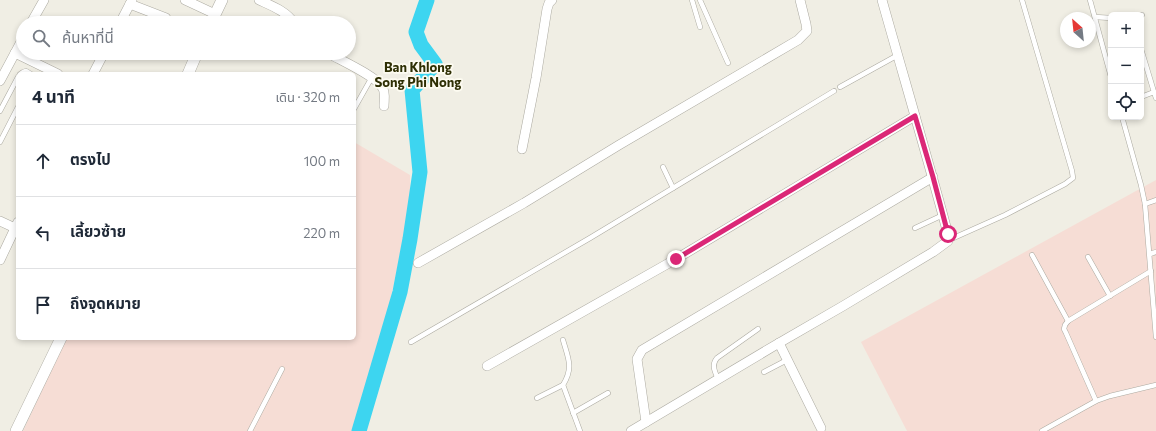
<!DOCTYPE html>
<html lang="th">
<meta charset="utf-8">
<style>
:root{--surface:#fff;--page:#f6f6f7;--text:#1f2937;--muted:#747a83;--line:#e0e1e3}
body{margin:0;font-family:Commissioner,"Noto Sans Thai",sans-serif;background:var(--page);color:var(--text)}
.controls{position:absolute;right:12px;top:12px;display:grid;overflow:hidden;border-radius:6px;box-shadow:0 2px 6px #0003}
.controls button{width:36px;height:36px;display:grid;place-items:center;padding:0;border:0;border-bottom:1px solid var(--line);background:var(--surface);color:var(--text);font:20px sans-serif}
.compass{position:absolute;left:1060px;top:12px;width:36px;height:36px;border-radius:50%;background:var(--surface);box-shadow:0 2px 6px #0003;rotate:333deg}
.stop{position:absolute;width:12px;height:12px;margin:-9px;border:3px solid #db2777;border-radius:50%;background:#fff}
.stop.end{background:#db2777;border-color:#fff;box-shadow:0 1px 4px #0008}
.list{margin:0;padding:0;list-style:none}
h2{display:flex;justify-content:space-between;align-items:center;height:52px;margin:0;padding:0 16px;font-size:17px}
h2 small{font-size:13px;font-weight:400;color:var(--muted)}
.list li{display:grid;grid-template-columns:26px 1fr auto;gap:12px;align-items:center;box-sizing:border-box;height:72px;padding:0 16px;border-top:1px solid var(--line)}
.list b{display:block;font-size:15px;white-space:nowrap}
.list em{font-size:13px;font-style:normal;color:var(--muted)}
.icon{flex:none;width:22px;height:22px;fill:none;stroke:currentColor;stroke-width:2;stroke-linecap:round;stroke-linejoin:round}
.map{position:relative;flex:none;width:1156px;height:431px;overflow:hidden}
.search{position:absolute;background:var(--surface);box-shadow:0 2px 6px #0003;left:16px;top:16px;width:340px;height:44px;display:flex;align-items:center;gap:10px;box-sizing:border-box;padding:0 14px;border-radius:22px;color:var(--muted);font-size:15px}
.panel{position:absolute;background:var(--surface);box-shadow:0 2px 6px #0003;left:16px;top:72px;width:340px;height:268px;border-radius:6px}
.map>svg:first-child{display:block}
</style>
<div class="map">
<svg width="1156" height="431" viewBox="0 0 1156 431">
<rect width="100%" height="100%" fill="#f0eee4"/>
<!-- industrial -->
<g fill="#f6ddd5">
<polygon points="354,142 410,175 410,207 391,297 361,413 359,431 23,431 66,338 354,338"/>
<polygon points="1156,180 1156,431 907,431 861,342"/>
</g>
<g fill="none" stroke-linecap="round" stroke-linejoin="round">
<!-- river -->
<polyline stroke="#3dd5f0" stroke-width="15" points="359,431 400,292 410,239 420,172 412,90 435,64 421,45 416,32 427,0"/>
<defs>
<g id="service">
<polyline points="692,0 700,27"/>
<polyline points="700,0 728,63"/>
<polyline points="1090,0 1111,77"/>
<polyline points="1141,16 1142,15"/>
<polyline points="1095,17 1111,18"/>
<polyline points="1141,49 1154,92"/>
<polyline points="20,74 23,72 26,71 31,74"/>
<polyline points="840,87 898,55"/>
<polyline points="1141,97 1154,92 1156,98"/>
<polyline points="354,109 372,77"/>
<polyline points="0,111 18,77"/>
<polyline points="1122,117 1141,185 1145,204 1156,337"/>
<polyline points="0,142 18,107"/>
<polyline points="663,167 673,188"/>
<polyline points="1145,204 1156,200"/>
<polyline points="915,228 943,215"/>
<polyline points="949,240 1005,215 1065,184 1073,178 1072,171 1022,0"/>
<polyline points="1150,254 1156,252"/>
<polyline points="1032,255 1068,321"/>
<polyline points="1088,257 1110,296"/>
<path d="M563,340C568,358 574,367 563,385L580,431"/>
<polyline points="411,342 590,238 834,91"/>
<polyline points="764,372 787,360"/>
<path d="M718,379C715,372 711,365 717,358L758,329"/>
<polyline points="537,398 563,385"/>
<polyline points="1096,401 1066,333 1064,329 1065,325 1068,321 1151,271"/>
<polyline points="573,413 608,393"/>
<polyline points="250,431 282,369"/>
<polyline points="1042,431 1096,401 1110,396 1156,385"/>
</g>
<g id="minor">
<polyline points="185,0 215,14"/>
<path d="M259,0C272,6 286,11 294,23"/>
<polyline points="130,4 166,18"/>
<polyline points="31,23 44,0"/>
<polyline points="120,23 132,0"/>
<polyline points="15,53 58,74"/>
<path d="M328,53C340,60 376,76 382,87C386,92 384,100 384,106"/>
<polyline points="93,74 104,53"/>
<polyline points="0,81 23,38"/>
<polyline points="522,149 536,78 547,9 549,3 552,0"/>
<polyline points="0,221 15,228"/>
<polyline points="0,260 18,222"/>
<polyline points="418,263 524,203 619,145 798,40 807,31 806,24 800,0"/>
<polyline points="779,343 821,428"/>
<polyline points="487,366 676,259 915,116"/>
<polyline points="646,422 637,359 642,350 933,177"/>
<path d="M631,431L779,343L843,306L933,252L948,241L949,238L948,234C927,156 904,78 882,0"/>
</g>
<g id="tertiary">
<polyline points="211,23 222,0"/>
<polyline points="188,74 197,53"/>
<polyline points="16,431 61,338"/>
</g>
</defs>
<!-- service casing -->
<use href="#service" stroke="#acaaa1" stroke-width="5.5"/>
<!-- minor casing -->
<use href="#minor" stroke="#acaaa1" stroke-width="10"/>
<!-- tertiary casing -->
<use href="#tertiary" stroke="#acaaa1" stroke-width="12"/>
<!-- service -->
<use href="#service" stroke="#fff" stroke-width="4.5"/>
<!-- minor -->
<use href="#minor" stroke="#fff" stroke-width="9"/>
<!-- tertiary -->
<use href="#tertiary" stroke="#fff" stroke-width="11"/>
</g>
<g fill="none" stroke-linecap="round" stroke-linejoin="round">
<!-- route -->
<polyline stroke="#db2777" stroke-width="5" points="676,259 915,116 933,177 948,234"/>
</g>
<g text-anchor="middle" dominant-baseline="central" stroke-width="3.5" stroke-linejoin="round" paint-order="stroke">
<!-- quarter labels -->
<g font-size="13" font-weight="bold" fill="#2e2f04" stroke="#fdfbf1">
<text x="418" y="67">Ban Khlong<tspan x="418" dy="15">Song Phi Nong</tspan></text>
</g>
</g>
</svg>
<div class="controls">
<button>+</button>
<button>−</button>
<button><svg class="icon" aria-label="locate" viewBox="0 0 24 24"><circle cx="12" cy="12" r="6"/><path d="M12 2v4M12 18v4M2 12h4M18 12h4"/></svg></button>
</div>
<svg class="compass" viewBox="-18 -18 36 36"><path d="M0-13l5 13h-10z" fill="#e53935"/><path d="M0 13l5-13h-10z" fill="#747a83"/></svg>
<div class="stop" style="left:948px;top:234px"></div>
<div class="stop end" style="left:676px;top:259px"></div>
<div class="search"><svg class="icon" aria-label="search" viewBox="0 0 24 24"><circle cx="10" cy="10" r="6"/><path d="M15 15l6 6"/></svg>ค้นหาที่นี่</div>
<section class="panel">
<h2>4 นาที<small>เดิน · 320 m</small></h2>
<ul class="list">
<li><svg class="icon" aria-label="ahead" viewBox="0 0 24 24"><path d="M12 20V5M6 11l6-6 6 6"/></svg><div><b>ตรงไป</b></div><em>100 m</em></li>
<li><svg class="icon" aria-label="left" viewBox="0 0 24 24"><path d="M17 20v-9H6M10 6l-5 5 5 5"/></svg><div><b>เลี้ยวซ้าย</b></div><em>220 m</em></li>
<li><svg class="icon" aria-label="arrive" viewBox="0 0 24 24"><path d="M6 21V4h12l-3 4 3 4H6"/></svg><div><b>ถึงจุดหมาย</b></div></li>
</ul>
</section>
</div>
